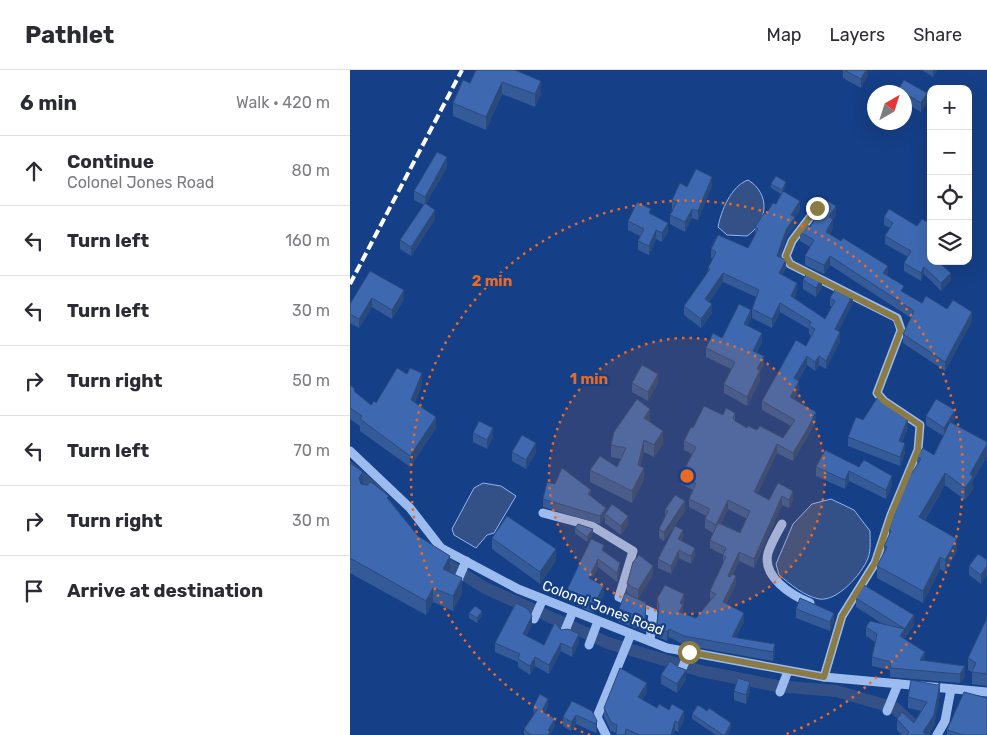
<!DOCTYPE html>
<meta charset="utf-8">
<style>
:root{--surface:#fff;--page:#f2f2f3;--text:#2b2b33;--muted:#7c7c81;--line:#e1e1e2}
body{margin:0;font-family:Rubik,sans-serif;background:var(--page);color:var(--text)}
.controls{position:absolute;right:15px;top:15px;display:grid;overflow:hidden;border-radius:10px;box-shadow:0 5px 20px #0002}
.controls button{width:45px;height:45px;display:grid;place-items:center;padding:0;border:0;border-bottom:1px solid var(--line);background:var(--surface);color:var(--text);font:25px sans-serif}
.compass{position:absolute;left:517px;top:15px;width:45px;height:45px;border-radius:50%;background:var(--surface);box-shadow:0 5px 20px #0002;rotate:39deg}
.stop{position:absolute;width:15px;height:15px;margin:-11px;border:4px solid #8a7a44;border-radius:50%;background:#fff}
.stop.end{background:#8a7a44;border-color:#fff;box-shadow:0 1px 5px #0008}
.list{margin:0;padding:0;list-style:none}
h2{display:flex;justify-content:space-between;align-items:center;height:65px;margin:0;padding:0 20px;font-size:21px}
h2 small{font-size:16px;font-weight:400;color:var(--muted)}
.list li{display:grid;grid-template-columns:32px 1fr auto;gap:15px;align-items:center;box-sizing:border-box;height:70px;padding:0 20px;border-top:1px solid var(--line)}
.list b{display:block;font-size:19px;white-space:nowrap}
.list p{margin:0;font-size:16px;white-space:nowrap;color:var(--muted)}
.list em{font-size:16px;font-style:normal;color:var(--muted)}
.icon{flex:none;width:28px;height:28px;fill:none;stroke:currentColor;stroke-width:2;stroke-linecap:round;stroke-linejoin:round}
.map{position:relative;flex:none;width:637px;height:665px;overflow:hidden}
header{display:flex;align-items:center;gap:30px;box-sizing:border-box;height:70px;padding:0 25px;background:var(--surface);border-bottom:1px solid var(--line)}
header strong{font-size:24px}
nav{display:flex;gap:28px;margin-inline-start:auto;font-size:18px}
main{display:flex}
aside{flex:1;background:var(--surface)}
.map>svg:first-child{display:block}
</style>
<header>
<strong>Pathlet</strong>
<nav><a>Map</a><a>Layers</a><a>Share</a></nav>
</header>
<main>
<aside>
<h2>6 min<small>Walk · 420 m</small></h2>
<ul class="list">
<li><svg class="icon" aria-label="ahead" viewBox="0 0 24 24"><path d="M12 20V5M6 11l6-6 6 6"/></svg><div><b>Continue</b><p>Colonel Jones Road</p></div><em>80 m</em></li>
<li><svg class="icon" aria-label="left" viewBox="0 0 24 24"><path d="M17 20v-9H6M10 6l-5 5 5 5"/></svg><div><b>Turn left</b></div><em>160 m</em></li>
<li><svg class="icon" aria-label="left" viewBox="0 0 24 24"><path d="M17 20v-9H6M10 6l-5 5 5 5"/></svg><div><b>Turn left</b></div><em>30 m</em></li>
<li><svg class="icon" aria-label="right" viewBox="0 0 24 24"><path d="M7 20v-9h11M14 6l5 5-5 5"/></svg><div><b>Turn right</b></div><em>50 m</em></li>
<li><svg class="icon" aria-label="left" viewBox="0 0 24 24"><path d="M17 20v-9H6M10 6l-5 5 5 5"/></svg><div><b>Turn left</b></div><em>70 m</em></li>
<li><svg class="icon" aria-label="right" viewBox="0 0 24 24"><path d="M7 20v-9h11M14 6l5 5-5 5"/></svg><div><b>Turn right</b></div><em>30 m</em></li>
<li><svg class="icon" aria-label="arrive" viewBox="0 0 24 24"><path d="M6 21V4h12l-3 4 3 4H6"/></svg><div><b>Arrive at destination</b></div></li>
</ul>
</aside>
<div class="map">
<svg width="637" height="665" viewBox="0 0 637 665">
<rect width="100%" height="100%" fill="#153f87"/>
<!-- water -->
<g fill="#335187" stroke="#8eb5f1">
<path d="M398,110C421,124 418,152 397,166L377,165L368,157C371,141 381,116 398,110Z"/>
<polygon points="133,413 151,416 166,426 144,463 137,465 126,478 104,465 102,459 124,418"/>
<path d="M481,429L504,440L520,461C520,469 521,481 518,488C512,504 487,532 469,529C454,526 440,514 429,505L426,494L443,454L462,434Z"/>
</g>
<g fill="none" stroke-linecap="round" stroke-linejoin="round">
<!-- canal -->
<g stroke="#335187" stroke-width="12">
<polyline points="0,398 30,424"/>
<polyline points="86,487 135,518 258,573 351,601 427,616 486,621 545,638 574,665"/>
</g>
<!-- minor -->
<g stroke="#9cbbee" stroke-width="9">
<polyline points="467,138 442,171 436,186 440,194 547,248 551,260 527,323 534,331 570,355 568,380 541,445 525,493 492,546 474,607"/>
<polyline points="0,381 60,438 91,478 168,519 317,578 474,607 637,622"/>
<polyline points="193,443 242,456 283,481 269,527 303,543 300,571"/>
<path d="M432,454C427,463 421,473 418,483C412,507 441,525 460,533"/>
<polyline points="107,512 116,491"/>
<polyline points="184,549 193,529"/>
<polyline points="214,563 223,541"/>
<polyline points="239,575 248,551"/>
<polyline points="331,601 339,582"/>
<polyline points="430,622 438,601"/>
<polyline points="537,641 548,614"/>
<polyline points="256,665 247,647 281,564"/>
<polyline points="587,665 595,651 601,619"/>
</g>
<!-- rail -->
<polyline stroke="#fff" stroke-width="4" stroke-dasharray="9 4" stroke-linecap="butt" points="0,214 112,0"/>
</g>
<!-- wall -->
<g fill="#355a98" fill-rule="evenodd">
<polygon points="126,0 191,24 185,37 152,24 136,60 103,46 103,33 120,13"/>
<polygon points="493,0 518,0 518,5 511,18 493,8"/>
<polygon points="572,0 587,0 583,7"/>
<polygon points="554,10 577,23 577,32 571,42 554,32 554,22 548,22 548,20"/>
<polygon points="97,97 76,133 85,149 61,186 50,179 50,170 74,135 64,130 64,121"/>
<path d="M421,114L436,116L433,121L450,140L445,147V156L436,168L430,187L436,198L432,205L447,221L444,229L475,249L482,237L480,236V228L503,233L488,261L490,271L476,299L469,295L465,301L457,295L448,311L449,320L444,329L466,350L458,366L443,391L427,383L407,424L419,430L428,413L443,430L439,438L432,435L404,498L389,491L383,504L386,514L376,534L394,552L386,567L425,583L423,591L334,575L319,567L317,571L307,566L308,542L307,538V529L334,533L333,535V543L346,548L361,530H360V521L373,494V485L360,478V470L363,463L355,458V449L356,446L339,437V429L343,420L331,414V406L342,384L334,380V371L343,358L373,345L385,343V351L397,358L433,368L441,356L412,340V331L456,276L461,266L459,264V259L430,242L422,258L402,248V239L406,227L373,212L359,232L362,243L351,258L334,245V236L358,202V198L363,189L361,188V179L398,178L405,164V157L416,144L426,134L431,124L421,118ZM378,439L397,449L390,463L371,454Z"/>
<polygon points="362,116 348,150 342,148 335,162 320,154 320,145 323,139 322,139 322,130 337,117"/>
<polygon points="539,139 590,194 601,210 591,221 574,204 571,211 554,201 554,193 558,187 535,174 535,166 540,158 534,155 534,147"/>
<polygon points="301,144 318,162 312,172 306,169 299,185 288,180 288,171 290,166 278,160 278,151"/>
<polygon points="486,145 483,149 483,158 480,164 538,205 537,206 554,223 572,233 597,239 622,251 595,301 553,273 553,264 561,248 480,195 474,204 455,195 455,186 460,177 450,171 450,162"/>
<polygon points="20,201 54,229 42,249 22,237 9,258 0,253 0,234"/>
<polygon points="453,210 472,217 466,227 453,219"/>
<polygon points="401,249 397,256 412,272 407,282 414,295 410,302 410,310 397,336 374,323 374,314 381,299 356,287 356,278"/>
<polygon points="282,313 308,313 298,331 282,322"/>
<polygon points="72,314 65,332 86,358 60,397 10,361 10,356 0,349 0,315 5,322 21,335"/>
<polygon points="549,344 558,357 552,372 555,383 550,396 498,376 498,367 513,350"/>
<polygon points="576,346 605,349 602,353 637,372 637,386 623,410 623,419 615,430 595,415 575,450 607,481 595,502 590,499 573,533 527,508 527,496 534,483 534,476 539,466 539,459 567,394 567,386 584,385 593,366 576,355"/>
<polygon points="300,351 299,352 313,374 304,387 294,382 290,396 294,410 282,433 240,412 240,400 267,397 271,389 261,387 261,375"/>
<polygon points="123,363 143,367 137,379 123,372"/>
<polygon points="162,382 186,382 176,399 162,391"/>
<polygon points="0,393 13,414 39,429 68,466 100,501 99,502 112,523 103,541 83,532 76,545 0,503"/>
<polygon points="466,397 509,397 542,415 536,429 499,411 495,419 466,406"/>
<polygon points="241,427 256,442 278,455 271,465 255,453 255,447 250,454 193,437 193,429"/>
<polygon points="315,440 335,441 314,471 309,468 309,459 315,447"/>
<polygon points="225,458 243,464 237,472 225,463"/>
<polygon points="142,468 206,491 190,514 142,479"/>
<polygon points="333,468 331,471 345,486 341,494 329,488 321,504 308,498 308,489"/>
<polygon points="254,481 270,501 267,512 248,497 242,510 254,525 244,543 232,538 232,534 217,528 217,520"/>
<polygon points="637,490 631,514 619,505 619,496"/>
<polygon points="303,505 288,529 277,523 277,514"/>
<polygon points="506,528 564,555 554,569 575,590 615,606 610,613 540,607 540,600 522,596 522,587 525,572 516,566 516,557 533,554 506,537"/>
<polygon points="269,539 296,547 295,562 269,552"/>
<polygon points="446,539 484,552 480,561 446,548"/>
<polygon points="119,543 132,546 127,553 119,548"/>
<polygon points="637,548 637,616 622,614 622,602 618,600 618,588"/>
<polygon points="182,555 176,566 194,575 211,560 229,573 222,587 211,581 199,604 185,596 180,605 168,597 168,592 145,582 145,573"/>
<polygon points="311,605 336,609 327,623 311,614"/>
<polygon points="384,621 400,621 396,634 384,630"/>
<polygon points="297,622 292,630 307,638 334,650 328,662 325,660 323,665 266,665 266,663 261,661 254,647 254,638"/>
<polygon points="590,624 584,656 578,665 552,665 547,660 547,649 564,653 571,641 558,638 558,627"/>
<polygon points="222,631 247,651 247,660 246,663 226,654 221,661 213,656 213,647"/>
<polygon points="198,636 195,643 205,656 200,665 174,665 174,659 184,645 183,637"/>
<polygon points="342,644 381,657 378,665 366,665 342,649"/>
<polygon points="597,660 637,665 597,665"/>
</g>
<!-- shaded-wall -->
<g fill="#2b4a7c">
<polygon points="516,0 518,0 518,5 511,18 511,9"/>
<polygon points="583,0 587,0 583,7"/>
<polygon points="191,11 191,24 185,37 185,24"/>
<polygon points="152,12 152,24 136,60 136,47"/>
<polygon points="577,23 577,32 571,42 571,33"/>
<polygon points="97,87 97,97 75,136 75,127"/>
<polygon points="362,107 362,116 348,150 348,141"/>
<polygon points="436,112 436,116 432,124 432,120"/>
<polygon points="450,131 450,140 444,149 445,147 445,156 436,168 427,194 427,186 441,145"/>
<polygon points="486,136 486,145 479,156 479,147"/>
<polygon points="342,139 342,148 335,162 335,152"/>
<polygon points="85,140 85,149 61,186 61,177"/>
<polygon points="483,149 483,158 476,171 476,162"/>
<polygon points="318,153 318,162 312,172 312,163"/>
<polygon points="306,160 306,169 299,185 299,176"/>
<polygon points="480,186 480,195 474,204 474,195"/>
<polygon points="436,190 436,198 429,212 429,203"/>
<polygon points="538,196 538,205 533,212 533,203"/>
<polygon points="574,197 574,204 571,211 571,203"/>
<polygon points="373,203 373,212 355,238 355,229"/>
<polygon points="601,203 601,210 591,221 591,213"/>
<polygon points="472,208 472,217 466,227 466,218"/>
<polygon points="447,213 447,221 441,235 441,226"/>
<polygon points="54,220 54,229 42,249 42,240"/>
<polygon points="503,224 503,233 485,268 485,259"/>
<polygon points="22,228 22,237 9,258 9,249"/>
<polygon points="430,233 430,242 422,258 422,249"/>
<polygon points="362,234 362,243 351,258 351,249"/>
<polygon points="401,240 401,249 394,263 394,254"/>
<polygon points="622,242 622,251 595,301 595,292"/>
<polygon points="490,262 490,271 476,299 476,291"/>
<polygon points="412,263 412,272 403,290 403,281"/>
<polygon points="414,286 414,295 410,302 410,310 397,336 397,327 407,299"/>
<polygon points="457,286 457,295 444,317 444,308"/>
<polygon points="469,286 469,295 465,301 465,292"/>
<polygon points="72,303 72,314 61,341 61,330"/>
<polygon points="308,304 308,313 298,331 298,322"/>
<polygon points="449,311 449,320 440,335 440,327"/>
<polygon points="300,339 300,351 294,360 294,348"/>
<polygon points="605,340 605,349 594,367 594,358"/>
<polygon points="466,342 466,350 458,366 443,391 443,383"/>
<polygon points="86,347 86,358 60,397 60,386"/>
<polygon points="558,348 558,357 549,380 549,371"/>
<polygon points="143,358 143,367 137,379 137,370"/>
<polygon points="313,361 313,374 304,387 304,375"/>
<polygon points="294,370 294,382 288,407 288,395"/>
<polygon points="186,373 186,382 176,399 176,390"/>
<polygon points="555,373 555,383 550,396 550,387"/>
<polygon points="427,374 427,383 404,431 404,422"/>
<polygon points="637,374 637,386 623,410 623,419 615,430 615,418 620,404"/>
<polygon points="294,398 294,410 282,433 282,421"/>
<polygon points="499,401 499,411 495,419 495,410"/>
<polygon points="13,402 13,417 9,423 9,408"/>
<polygon points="595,403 595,415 569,459 569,447"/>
<polygon points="542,406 542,415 536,429 536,420"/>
<polygon points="241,420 241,428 238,424"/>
<polygon points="443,421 443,430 439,438 439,430"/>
<polygon points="432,426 432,435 404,498 404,489"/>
<polygon points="378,430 378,439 366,464 366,455"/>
<polygon points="335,431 335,441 314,471 314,462"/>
<polygon points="256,438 256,444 255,444 255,447 250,454 250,446"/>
<polygon points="278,446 278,455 271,465 271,456"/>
<polygon points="243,459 243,464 237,472 237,467"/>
<polygon points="333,460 333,468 328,477 328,469"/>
<polygon points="607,469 607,481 595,502 595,490"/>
<polygon points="345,478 345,486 341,494 341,486"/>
<polygon points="206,479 206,491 190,514 190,502"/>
<polygon points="329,480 329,488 321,504 321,496"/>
<polygon points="389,482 389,491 378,514 378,506"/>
<polygon points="100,486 100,501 93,513 93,499"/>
<polygon points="590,487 590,499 573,533 573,521"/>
<polygon points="248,489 248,497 239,517 239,508"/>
<polygon points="270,493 270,501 267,512 267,503"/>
<polygon points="303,496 303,505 288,529 288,520"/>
<polygon points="637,496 637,505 631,514 631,505"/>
<polygon points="386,506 386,514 373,541 373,532"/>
<polygon points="112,508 112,523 103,541 103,526"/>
<polygon points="254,516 254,525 244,543 244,534"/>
<polygon points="83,518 83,532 76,545 76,531"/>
<polygon points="334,524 334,533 332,537 333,535 333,544 329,551 330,533"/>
<polygon points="296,533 296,547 295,562 295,549"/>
<polygon points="132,541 132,546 127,553 127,548"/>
<polygon points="394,543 394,552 382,575 382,567"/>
<polygon points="484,543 484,552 480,561 480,552"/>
<polygon points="564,545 564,555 550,575 550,566"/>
<polygon points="182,546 182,555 173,573 173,564"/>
<polygon points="319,559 319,567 317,571 317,562"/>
<polygon points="229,564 229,573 222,587 222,578"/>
<polygon points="211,573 211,581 199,604 199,595"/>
<polygon points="425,574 425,583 423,591 423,582"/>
<polygon points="575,582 575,591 570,590"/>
<polygon points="185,587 185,596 180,605 180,596"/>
<polygon points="615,596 615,606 610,613 610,604"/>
<polygon points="336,600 336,609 327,623 327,614"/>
<polygon points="400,612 400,621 396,634 396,625"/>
<polygon points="297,613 297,622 288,636 288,627"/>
<polygon points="590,613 590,624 584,656 578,665 573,665 573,662"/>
<polygon points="198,629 198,636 192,649 192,641"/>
<polygon points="334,641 334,650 328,662 328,653"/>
<polygon points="226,645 226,654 221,661 221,652"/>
<polygon points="205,649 205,656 200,665 198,665 198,660"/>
<polygon points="247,651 247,660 246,663 246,654"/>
<polygon points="325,651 325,660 323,665 321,665"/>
<polygon points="381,653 381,657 378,665 375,665"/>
</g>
<!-- building -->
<g fill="#3e69b1" stroke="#2b4a7c">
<polygon points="126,0 165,0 191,11 185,24 152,12 136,47 103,33 113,10 120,13"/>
<polygon points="494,0 516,0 511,9"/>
<polygon points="554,10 577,23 571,33 554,23 554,22 548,20"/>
<polygon points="87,82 97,87 75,127 64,121"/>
<polygon points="346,99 362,107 348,141 342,139 335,152 320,145 327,132 322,130 330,113 337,117"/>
<polygon points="426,106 436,112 432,120 421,114"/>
<polygon points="433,121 450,131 441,145 445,147 436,160 427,186 436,190 429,203 447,213 441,226 475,249 485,231 480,228 487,216 503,224 485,259 490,262 476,291 469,286 465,292 457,286 444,308 449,311 440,327 466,342 458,358 443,383 427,374 404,422 419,430 428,413 443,421 439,430 432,426 404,489 389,482 378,506 380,507 382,504 386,506 373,532 394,543 382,567 425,574 423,582 334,566 319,559 317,562 307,557 309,535 307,529 315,515 334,524 330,533 333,535 329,542 346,548 366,524 360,521 376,487 373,485 376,478 360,470 368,453 390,463 400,441 378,430 366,455 355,449 360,439 339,429 346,413 331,406 346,377 334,371 341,357 343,358 354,336 373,345 376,338 385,343 383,348 385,351 397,358 398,356 407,360 410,356 433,368 445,350 412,331 446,270 456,276 465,259 459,256 461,252 430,233 422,249 402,239 409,220 373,203 355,229 362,234 351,249 334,236 360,199 358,198 366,182 361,179 368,165 398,178 408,159 405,157 414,143 416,144 423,133 426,134"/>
<polygon points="476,130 486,136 479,147 483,149 476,162 491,171 493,168 538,196 533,203 554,216 551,221 572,233 576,226 597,239 603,230 622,242 595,292 553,264 564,241 480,186 474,195 455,186 464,170 450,162 456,154 460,157 462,154"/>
<polygon points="287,132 301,139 299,143 318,153 312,163 306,160 299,176 288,171 294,159 278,151"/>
<polygon points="75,133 85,140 61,177 50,170"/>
<polygon points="539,139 567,156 572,149 581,154 581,191 587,191 601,203 591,213 574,197 571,203 554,193 561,181 535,166 543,153 534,147"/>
<polygon points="20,201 54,220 42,240 22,228 9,249 0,244 0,234"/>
<polygon points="458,201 472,208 466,218 453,210"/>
<polygon points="389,234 401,240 394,254 412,263 403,281 414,286 407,299 410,300 397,327 374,314 385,292 356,278 363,263 372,268"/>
<polygon points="292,295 308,304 298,322 282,313"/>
<polygon points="47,298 57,304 60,298 72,303 61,330 86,347 60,386 10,349 12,346 0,338 0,315 5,319 4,321 21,335 24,331 26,333"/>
<polygon points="529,325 549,340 547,343 558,348 549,371 555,373 550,387 498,367 506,347 513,350"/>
<polygon points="287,329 300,339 294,348 313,361 304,375 294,370 288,395 294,398 282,421 240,400 250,386 267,397 276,378 261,375 264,362"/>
<polygon points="586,329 605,340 594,358 576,346"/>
<polygon points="129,351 143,358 137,370 123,363"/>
<polygon points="600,352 637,372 637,374 620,404 623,407 615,418 595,403 569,447 607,469 595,490 590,487 573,521 527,496 537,477 534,476 541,461 539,459 547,435 557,410 571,389 567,386 573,378 584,385"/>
<polygon points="172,365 186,373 176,390 162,382"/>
<polygon points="475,380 509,397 514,390 542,406 536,420 499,401 495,410 466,397"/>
<polygon points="0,393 13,402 9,408 11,414 17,415 21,412 39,426 37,428 68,466 100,486 93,499 112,508 103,526 83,518 76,531 0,488"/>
<polygon points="212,398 241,420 238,424 256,438 250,446 193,429 197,412 205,414"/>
<polygon points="325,425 335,431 314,462 309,459 318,441 315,440"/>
<polygon points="262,434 278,446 271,456 255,444"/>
<polygon points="157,446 206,479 190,502 142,468"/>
<polygon points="228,454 243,459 237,467 225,458"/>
<polygon points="325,456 333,460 328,469 345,478 341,486 329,480 321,496 308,489"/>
<polygon points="241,469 254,475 252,480 270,493 267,503 248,489 239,508 254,516 244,534 232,529 233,526 217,520"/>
<polygon points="628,484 637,490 637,496 631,505 619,496"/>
<polygon points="289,485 303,496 288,520 277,514 283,492"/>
<polygon points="514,515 564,545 550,566 575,582 570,590 615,596 610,604 540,598 541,592 522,587 527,564 516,557 520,551 555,559 506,528"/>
<polygon points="275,523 296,533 295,549 269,539"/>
<polygon points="450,528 484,543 480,552 446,539"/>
<polygon points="166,533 178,539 182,546 173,564 194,575 205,552 211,560 218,559 229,564 222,578 211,573 199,595 185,587 180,596 168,589 170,584 145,573"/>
<polygon points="125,536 132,541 127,548 119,543"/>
<polygon points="637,548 637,604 622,602 626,593 618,588"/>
<polygon points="320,591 328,597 336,600 327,614 311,605"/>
<polygon points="270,598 297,613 288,627 307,638 309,634 319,640 322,634 334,641 328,653 325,651 321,665 290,665 276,659 275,665 266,665 267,655 261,652 254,638"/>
<polygon points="388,608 400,612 396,625 384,621"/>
<polygon points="561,610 587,615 590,613 584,645 573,662 575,664 575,665 557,665 559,662 547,649 552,642 564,653 577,632 558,627"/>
<polygon points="614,622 637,628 637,665 613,665 597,660"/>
<polygon points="190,624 198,629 192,641 205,649 198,660 200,662 198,665 181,665 174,659 187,640 183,637"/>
<polygon points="222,631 242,641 247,651 246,654 226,645 221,652 213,647"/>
<polygon points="348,635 357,641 359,638 381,653 375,665 373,665 342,644"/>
</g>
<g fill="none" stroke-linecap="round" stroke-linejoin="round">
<!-- route -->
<polyline stroke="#8a7a44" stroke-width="6" points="339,582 474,607 492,546 525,493 541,445 568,380 570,355 534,331 527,323 551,260 546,248 440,194 436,186 442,171 467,138"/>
</g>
<!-- distance rings -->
<circle cx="337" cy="406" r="138" fill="#ea6a24" fill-opacity=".12"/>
<g fill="none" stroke="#ea6a24" stroke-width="2.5" stroke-dasharray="2.5 5">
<circle cx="337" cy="406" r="138"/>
<path d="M240 665A276 276 0 1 1 434 665"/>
</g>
<g text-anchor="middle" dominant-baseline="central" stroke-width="4.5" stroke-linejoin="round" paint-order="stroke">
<!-- street labels -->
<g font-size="14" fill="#fff" stroke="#153f87">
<text transform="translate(253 538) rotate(21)">Colonel Jones Road</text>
</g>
</g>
<circle cx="337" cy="406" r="8" fill="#ea6a24" stroke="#153f87" stroke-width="2.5"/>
<g font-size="15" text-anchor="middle" font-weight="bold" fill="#ea6a24" stroke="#153f87" stroke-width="4.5" stroke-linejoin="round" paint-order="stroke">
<text x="142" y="216">2 min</text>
<text x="239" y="314">1 min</text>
</g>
</svg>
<div class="controls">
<button>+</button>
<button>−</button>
<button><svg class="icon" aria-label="locate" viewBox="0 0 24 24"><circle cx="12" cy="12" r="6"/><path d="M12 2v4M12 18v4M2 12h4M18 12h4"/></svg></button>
<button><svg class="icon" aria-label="layers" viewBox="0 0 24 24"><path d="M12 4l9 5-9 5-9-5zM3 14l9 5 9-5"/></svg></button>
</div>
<svg class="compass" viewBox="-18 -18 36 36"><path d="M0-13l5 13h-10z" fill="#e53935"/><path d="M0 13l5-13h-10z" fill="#7c7c81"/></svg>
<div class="stop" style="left:339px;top:582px"></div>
<div class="stop end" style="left:467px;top:138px"></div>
</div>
</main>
